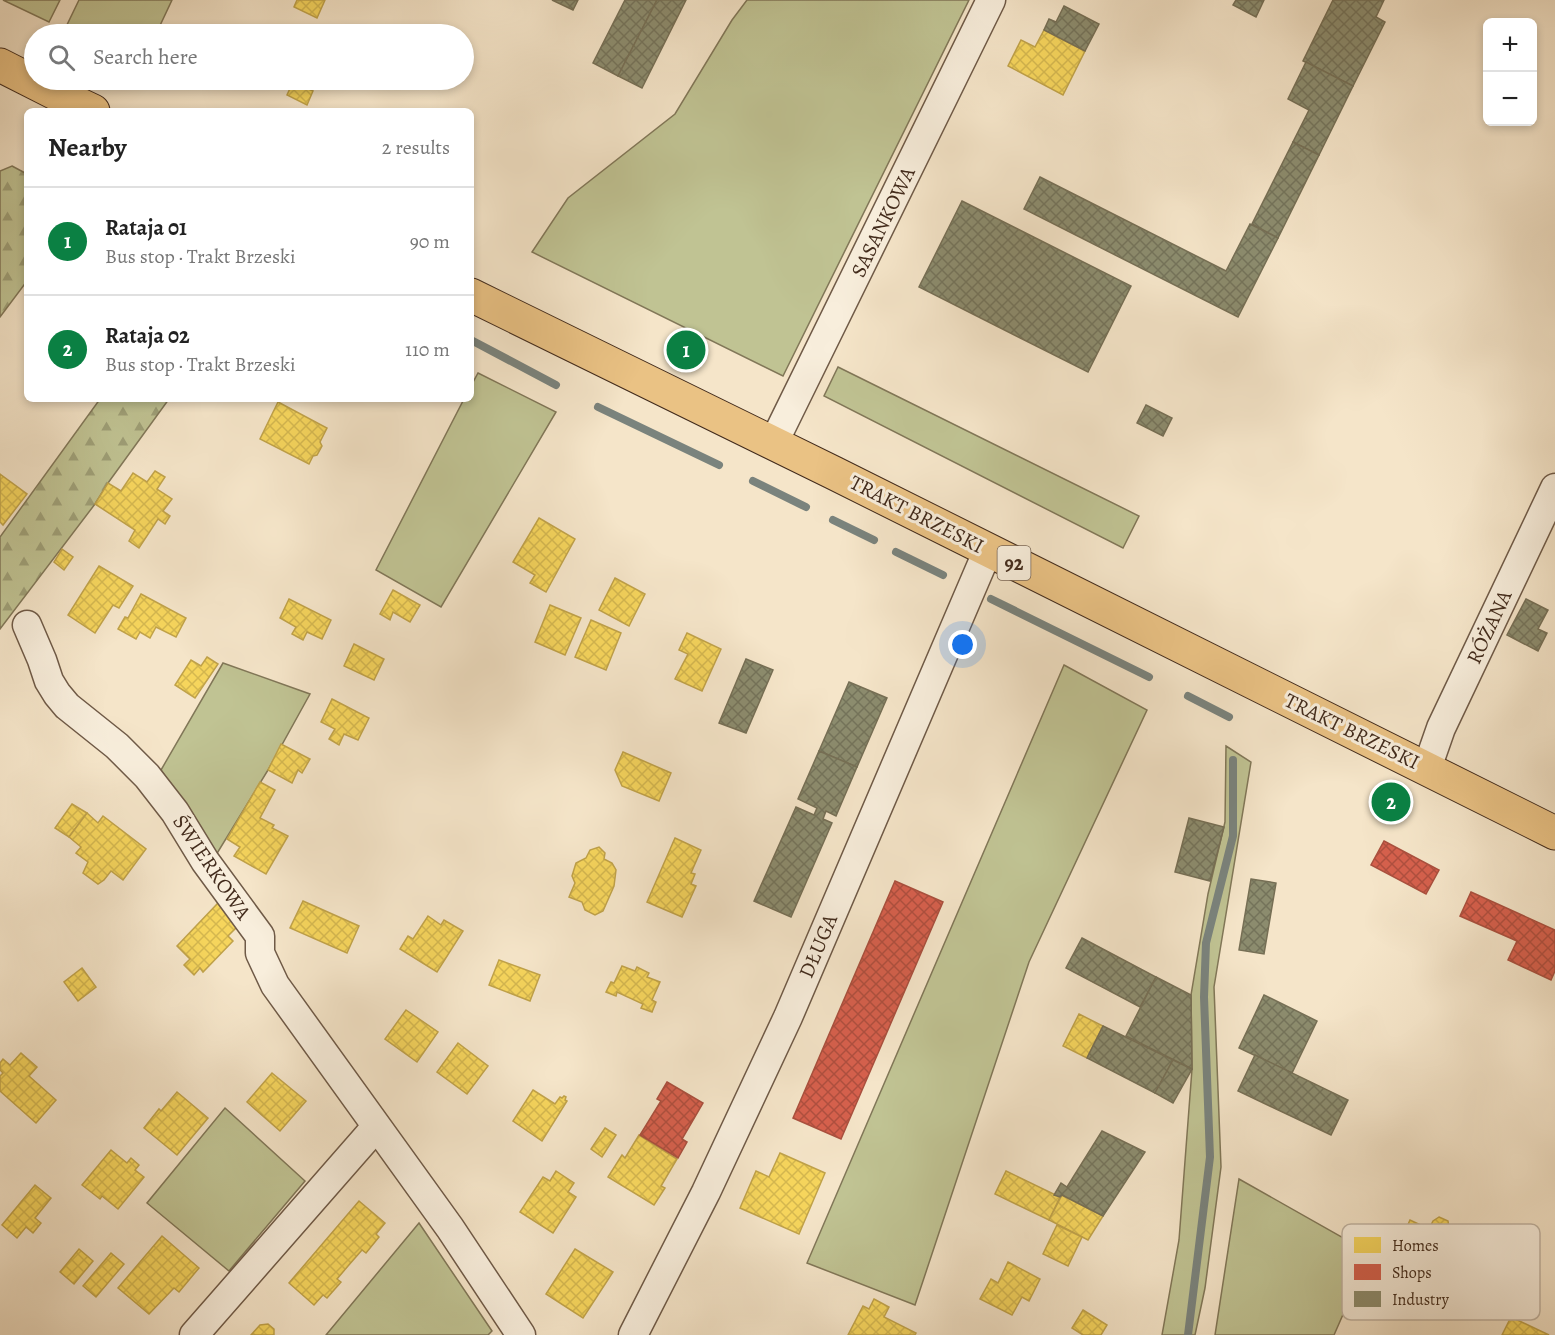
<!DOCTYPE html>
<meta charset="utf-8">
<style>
:root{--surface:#fff;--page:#f2f2f2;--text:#222;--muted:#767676;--line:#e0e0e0;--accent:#0b8043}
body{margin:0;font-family:Alegreya,serif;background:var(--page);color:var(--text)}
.controls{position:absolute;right:18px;top:18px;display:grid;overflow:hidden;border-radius:9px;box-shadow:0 3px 9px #0003}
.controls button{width:54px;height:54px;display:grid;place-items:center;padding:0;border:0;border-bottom:2px solid var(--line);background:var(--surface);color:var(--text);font:30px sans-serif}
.you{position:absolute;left:963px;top:645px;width:21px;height:21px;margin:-15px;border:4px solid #fff;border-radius:50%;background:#1a73e8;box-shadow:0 0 0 9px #1a73e833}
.badge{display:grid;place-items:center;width:39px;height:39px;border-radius:50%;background:var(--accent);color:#fff;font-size:20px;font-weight:700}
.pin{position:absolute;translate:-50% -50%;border:3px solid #fff;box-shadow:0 2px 6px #0006}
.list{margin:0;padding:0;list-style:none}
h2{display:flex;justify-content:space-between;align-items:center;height:78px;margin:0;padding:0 24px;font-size:26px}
h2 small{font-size:20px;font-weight:400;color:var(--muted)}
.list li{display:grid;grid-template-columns:39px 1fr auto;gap:18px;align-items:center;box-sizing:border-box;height:108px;padding:0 24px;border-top:2px solid var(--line)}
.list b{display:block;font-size:22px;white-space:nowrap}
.list p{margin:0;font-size:20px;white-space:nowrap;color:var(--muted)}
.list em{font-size:20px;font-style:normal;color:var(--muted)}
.icon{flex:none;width:33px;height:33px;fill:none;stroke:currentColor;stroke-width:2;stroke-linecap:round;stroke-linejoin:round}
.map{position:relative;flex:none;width:1555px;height:1335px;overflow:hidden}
.search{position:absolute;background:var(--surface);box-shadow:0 3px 9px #0003;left:24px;top:24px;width:450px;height:66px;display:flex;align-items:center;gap:15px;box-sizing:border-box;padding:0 21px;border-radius:33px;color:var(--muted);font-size:22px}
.panel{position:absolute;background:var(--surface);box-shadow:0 3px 9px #0003;left:24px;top:108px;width:450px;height:294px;border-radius:9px}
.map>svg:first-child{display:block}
</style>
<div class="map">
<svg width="1555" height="1335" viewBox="0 0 1555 1335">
<defs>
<pattern id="forest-firs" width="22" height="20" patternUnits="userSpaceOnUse" patternTransform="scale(1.5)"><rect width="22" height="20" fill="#c0c393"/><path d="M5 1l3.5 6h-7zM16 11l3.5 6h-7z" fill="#9e9f77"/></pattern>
<pattern id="homes-cross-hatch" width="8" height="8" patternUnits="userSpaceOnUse" patternTransform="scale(1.5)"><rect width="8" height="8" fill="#f6d55c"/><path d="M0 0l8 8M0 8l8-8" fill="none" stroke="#d4b74f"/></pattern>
<pattern id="shops-cross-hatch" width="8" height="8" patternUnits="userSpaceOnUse" patternTransform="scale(1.5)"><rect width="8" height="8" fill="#d6604d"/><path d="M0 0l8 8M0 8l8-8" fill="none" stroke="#af4f3f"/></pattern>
<pattern id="industry-cross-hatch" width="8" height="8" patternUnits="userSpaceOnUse" patternTransform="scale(1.5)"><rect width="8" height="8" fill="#8c8c6e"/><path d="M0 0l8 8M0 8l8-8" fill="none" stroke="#74735a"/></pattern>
</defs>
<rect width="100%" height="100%" fill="#f5e5c9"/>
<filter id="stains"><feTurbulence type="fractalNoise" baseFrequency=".00333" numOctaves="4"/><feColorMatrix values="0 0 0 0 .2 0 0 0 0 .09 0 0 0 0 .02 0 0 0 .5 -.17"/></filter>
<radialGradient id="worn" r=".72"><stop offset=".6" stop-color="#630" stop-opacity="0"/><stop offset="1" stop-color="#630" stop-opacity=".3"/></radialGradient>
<!-- grass -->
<g fill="#c0c393" stroke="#817758" stroke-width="1.5">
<polygon points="3,0 60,0 49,22"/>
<polygon points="79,0 172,0 156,34 75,34 65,29"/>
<polygon points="747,0 969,0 783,376 532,252 568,198 675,114 732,20"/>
<polygon points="838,367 1139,516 1123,548 824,396"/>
<polygon points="478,373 556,412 441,607 376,570 464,399 471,399 471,386"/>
<polygon points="223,663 310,694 268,770 216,855 161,770"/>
<polygon points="1064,665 1147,710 1029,962 915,1305 807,1263"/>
<polygon points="1226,746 1251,762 1214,987 1221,1167 1205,1288 1195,1335 1162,1335 1179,1240 1192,1069 1191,995 1208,894 1225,822"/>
<polygon points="225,1108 305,1181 229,1271 147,1203"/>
<polygon points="1239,1179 1370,1253 1334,1335 1215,1335"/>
<polygon points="419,1223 492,1331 488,1335 326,1335"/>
</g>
<!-- forest -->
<g fill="url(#forest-firs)" stroke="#817758" stroke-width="1.5">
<polygon points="12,166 27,174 27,281 0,317 0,171"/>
<polygon points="100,399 169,399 108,483 95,504 0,629 0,537"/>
</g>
<!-- homes -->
<g fill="url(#homes-cross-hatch)" stroke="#c0a249" stroke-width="1.5">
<polygon points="297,0 325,0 317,18 294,7"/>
<polygon points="1044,30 1085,51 1063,95 1008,66 1021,40 1035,47"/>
<polygon points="293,82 313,91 307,105 287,95"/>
<polygon points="278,402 327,428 320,442 322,446 317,455 313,456 309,464 260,439"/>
<polygon points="155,471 165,477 157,489 172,499 163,511 170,516 165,524 158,519 139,548 129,541 135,530 95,504 108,483 121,491 133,473 147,482"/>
<polygon points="0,474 27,494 3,525 0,522"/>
<polygon points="539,518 575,539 546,592 530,583 535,575 513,562"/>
<polygon points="62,549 73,557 64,570 54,562"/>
<polygon points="99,566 133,586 119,608 113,605 95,633 68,615"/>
<polygon points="615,578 645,594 629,626 599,610"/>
<polygon points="393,590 420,605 410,622 393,612 390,620 380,614"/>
<polygon points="141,594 186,618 176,637 156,627 150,638 140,632 136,639 118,629 125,617 128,618"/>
<polygon points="289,599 331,620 322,639 307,632 303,640 292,634 296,627 280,618"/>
<polygon points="550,605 581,618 565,655 535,642"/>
<polygon points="591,620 621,633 606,670 575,657"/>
<polygon points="687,633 721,649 702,691 675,679 688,654 679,650"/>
<polygon points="354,644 384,659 374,680 344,666"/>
<polygon points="207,657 218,664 195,698 175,685 191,660 201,666"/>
<polygon points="332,699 369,718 358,740 344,734 339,745 329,739 335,729 321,722"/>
<polygon points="281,744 310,759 302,773 298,770 292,783 268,770"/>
<polygon points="623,752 671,773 659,801 622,786 615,770"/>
<polygon points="260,782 275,790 260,818 274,825 272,828 288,836 266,874 234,856 240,847 227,839"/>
<polygon points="72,804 87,813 69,837 55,828"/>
<polygon points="87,813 98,823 103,816 146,849 123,880 111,871 104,880 98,884 83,873 88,862 76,853 81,847 69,837"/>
<polygon points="675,838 701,850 691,873 695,874 691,884 696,886 682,917 647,902"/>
<polygon points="599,847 605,853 604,859 612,863 616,870 614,886 603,911 595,915 585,910 582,902 569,897 575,883 572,876 576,863 586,858 590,850"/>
<polygon points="303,901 359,926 347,953 290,928"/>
<polygon points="219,902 238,926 228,936 233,941 203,972 200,968 194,975 184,965 190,959 177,946"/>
<polygon points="428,916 441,925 444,920 463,931 437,972 400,949 408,936 413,939"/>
<polygon points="499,960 540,975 530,1001 489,985"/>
<polygon points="622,966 635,971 637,967 649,973 647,977 660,982 652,1000 656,1002 652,1012 641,1008 643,1004 617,992 616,996 606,992 611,982 614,983"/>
<polygon points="82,968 96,987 78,1001 64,982"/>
<polygon points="406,1010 438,1032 417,1062 385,1039"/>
<polygon points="1079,1014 1103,1026 1087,1058 1063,1046"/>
<polygon points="458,1043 488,1066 467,1094 437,1072"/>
<polygon points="21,1053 37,1067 29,1076 56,1100 36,1123 0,1091 0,1076 3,1073 0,1070 0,1063 3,1059 10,1065"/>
<polygon points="272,1073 306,1101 280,1131 247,1102"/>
<polygon points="533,1090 555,1104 560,1097 562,1098 564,1096 566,1097 565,1100 567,1101 542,1141 513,1121"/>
<polygon points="177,1092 208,1118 177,1155 144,1128 159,1109 161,1111"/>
<polygon points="605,1128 616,1135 602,1157 591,1149"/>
<polygon points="639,1135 677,1159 661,1186 665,1188 654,1205 608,1177 622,1155 625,1158"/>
<polygon points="111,1150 127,1163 131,1158 139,1165 135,1170 144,1177 118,1209 102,1196 100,1199 82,1185"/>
<polygon points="780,1153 825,1173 799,1234 740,1208 756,1171 769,1177"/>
<polygon points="556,1171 574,1183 568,1192 576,1197 553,1233 520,1212 543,1177 550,1181"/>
<polygon points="1006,1171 1060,1197 1049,1220 995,1194"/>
<polygon points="35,1185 51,1198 35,1218 41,1223 33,1233 26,1227 17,1238 2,1225"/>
<polygon points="1062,1195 1103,1216 1088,1240 1049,1220"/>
<polygon points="359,1201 385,1223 376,1234 379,1237 366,1253 362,1250 348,1266 337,1279 341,1282 327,1298 323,1295 314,1305 289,1283"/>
<polygon points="1439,1217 1448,1221 1449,1229 1446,1237 1466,1246 1448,1286 1432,1279 1429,1285 1422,1289 1411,1284 1409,1268 1381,1255 1391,1235 1401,1240 1410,1220 1429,1229 1433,1221"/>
<polygon points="1057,1225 1082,1237 1068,1266 1043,1254"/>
<polygon points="162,1236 199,1268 179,1292 174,1288 149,1314 118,1288"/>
<polygon points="79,1249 93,1261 74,1284 60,1272"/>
<polygon points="575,1249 613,1272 583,1318 546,1294"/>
<polygon points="111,1253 124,1264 96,1297 83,1286"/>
<polygon points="1008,1262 1040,1279 1029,1301 1022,1297 1012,1315 980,1299 991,1279 998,1283"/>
<polygon points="874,1299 889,1307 884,1317 916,1333 915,1335 848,1335 863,1306 869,1309"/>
<polygon points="1083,1310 1107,1325 1101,1335 1083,1335 1072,1328"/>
<polygon points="1511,1317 1549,1335 1502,1335"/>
<polygon points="268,1324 274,1329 274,1335 251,1335 260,1325"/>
</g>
<!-- shops -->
<g fill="url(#shops-cross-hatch)" stroke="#aa503e" stroke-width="1.5">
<polygon points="1384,841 1439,870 1426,894 1371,865"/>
<polygon points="895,881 943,902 841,1139 793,1118"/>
<polygon points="1471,892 1555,930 1555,971 1551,980 1508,960 1517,941 1460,916"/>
<polygon points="667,1082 703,1103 682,1139 687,1142 678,1158 640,1135 661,1101 657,1099"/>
</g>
<!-- industry -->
<g fill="url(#industry-cross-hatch)" stroke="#766f55" stroke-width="1.5">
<polygon points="552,0 578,0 573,10"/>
<polygon points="625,0 657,0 618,76 593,63"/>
<polygon points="657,0 686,0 642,88 618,76"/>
<polygon points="1236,0 1264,0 1256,17 1233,5"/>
<polygon points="1333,0 1384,0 1376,17 1385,22 1353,86 1303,61"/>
<polygon points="1064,6 1099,24 1085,51 1044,30 1049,19 1056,22"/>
<polygon points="1306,62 1353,86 1319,155 1293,142 1309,110 1288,99"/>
<polygon points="1293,142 1319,155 1278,238 1252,224"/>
<polygon points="1040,177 1226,271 1250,224 1278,238 1238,317 1024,209"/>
<polygon points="962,201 1131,286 1088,372 919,287"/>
<polygon points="1146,405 1172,418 1163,436 1137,423"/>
<polygon points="1526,599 1548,610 1538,629 1547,633 1538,651 1507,635"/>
<polygon points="746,659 773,670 746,733 719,723"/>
<polygon points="849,682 887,698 857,767 819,751"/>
<polygon points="819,751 857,767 836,816 826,811 823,819 832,823 791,917 754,901 796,807 814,815 817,808 798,799"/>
<polygon points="1189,818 1224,827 1210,881 1175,872"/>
<polygon points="1251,879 1276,883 1264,954 1239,950"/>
<polygon points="1082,938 1156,977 1140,1007 1066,968"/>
<polygon points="1156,977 1191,995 1192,1069 1126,1036"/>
<polygon points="1264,995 1317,1021 1292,1073 1239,1048"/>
<polygon points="1103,1026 1173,1060 1155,1093 1087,1058"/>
<polygon points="1255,1055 1348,1100 1331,1135 1238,1091"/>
<polygon points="1173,1060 1192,1069 1173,1103 1155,1093"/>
<polygon points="1102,1131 1145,1152 1103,1216 1062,1195 1060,1197 1054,1195 1061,1183 1067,1187"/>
</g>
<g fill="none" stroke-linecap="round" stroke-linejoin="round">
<!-- stream -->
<g stroke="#7a837d" stroke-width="8">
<polyline points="471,340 556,385"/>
<polyline points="598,407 719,465"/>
<polyline points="753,481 806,507"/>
<polyline points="833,520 874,540"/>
<polyline points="896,552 943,575"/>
<polyline points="991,599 1149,677"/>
<polyline points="1188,696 1229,717"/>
<polyline points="1188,1335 1210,1157 1204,997 1206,943 1233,836 1233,760"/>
</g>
<defs>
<g id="minor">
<polyline points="773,444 991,0"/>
<polyline points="27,625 42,660 49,681 57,694 67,706 117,746 147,776 175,812 205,861 260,936 260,953 275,985 450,1228 521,1335"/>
<polyline points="1427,768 1441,728 1555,488"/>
<polyline points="194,1335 376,1127"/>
<polyline points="633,1335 706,1192 788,1017 988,550"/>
</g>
<g id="primary">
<polyline points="0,65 57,94 93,111"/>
<polyline points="471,295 834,473 1555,833"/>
</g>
</defs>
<!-- minor casing -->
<use href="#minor" stroke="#6f5a47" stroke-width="31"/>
<!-- primary casing -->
<use href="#primary" stroke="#422b1c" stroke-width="35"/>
<!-- minor -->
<use href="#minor" stroke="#f8eedc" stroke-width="28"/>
<!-- primary -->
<use href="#primary" stroke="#eac284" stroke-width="33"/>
</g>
<g text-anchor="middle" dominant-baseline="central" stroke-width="6" stroke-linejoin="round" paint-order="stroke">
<!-- shield labels -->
<rect fill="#f8eedc" stroke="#796656" stroke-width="1.5" x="997.5" y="546" width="33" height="34" rx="4.5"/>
<g font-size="20" font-weight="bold" fill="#422b1c">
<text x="1014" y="563">92</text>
</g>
<!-- street labels -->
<g font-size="21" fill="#422b1c" stroke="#f8eedc">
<text transform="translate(883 222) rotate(-64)">SASANKOWA</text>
<text transform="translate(917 514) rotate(27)">TRAKT BRZESKI</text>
<text transform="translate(1489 627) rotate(-65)">RÓŻANA</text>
<text transform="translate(1352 731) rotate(26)">TRAKT BRZESKI</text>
<text transform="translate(212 867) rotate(56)">ŚWIERKOWA</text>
<text transform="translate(818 946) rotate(-67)">DŁUGA</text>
</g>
</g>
<!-- legend -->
<rect x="1342" y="1224" width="198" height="96" rx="9" fill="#f8eedc" stroke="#c1b4a2" stroke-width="1.5"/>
<rect x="1354" y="1237" width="27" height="16" fill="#f6d55c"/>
<rect x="1354" y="1264" width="27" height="16" fill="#d6604d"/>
<rect x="1354" y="1291" width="27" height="16" fill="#8c8c6e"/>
<g font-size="16" fill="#422b1c">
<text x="1392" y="1251">Homes</text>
<text x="1392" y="1278">Shops</text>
<text x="1392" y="1305">Industry</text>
</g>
<rect width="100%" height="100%" filter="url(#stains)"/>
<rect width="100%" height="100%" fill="url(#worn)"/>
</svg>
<div class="controls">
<button>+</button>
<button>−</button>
</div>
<div class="you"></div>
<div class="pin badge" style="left:686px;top:350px">1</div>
<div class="pin badge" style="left:1391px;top:802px">2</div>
<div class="search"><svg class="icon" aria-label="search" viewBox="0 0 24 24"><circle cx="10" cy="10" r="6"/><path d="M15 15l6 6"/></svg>Search here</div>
<section class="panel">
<h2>Nearby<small>2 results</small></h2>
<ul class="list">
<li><span class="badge">1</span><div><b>Rataja 01</b><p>Bus stop · Trakt Brzeski</p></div><em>90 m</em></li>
<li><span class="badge">2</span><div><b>Rataja 02</b><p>Bus stop · Trakt Brzeski</p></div><em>110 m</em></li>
</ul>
</section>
</div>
